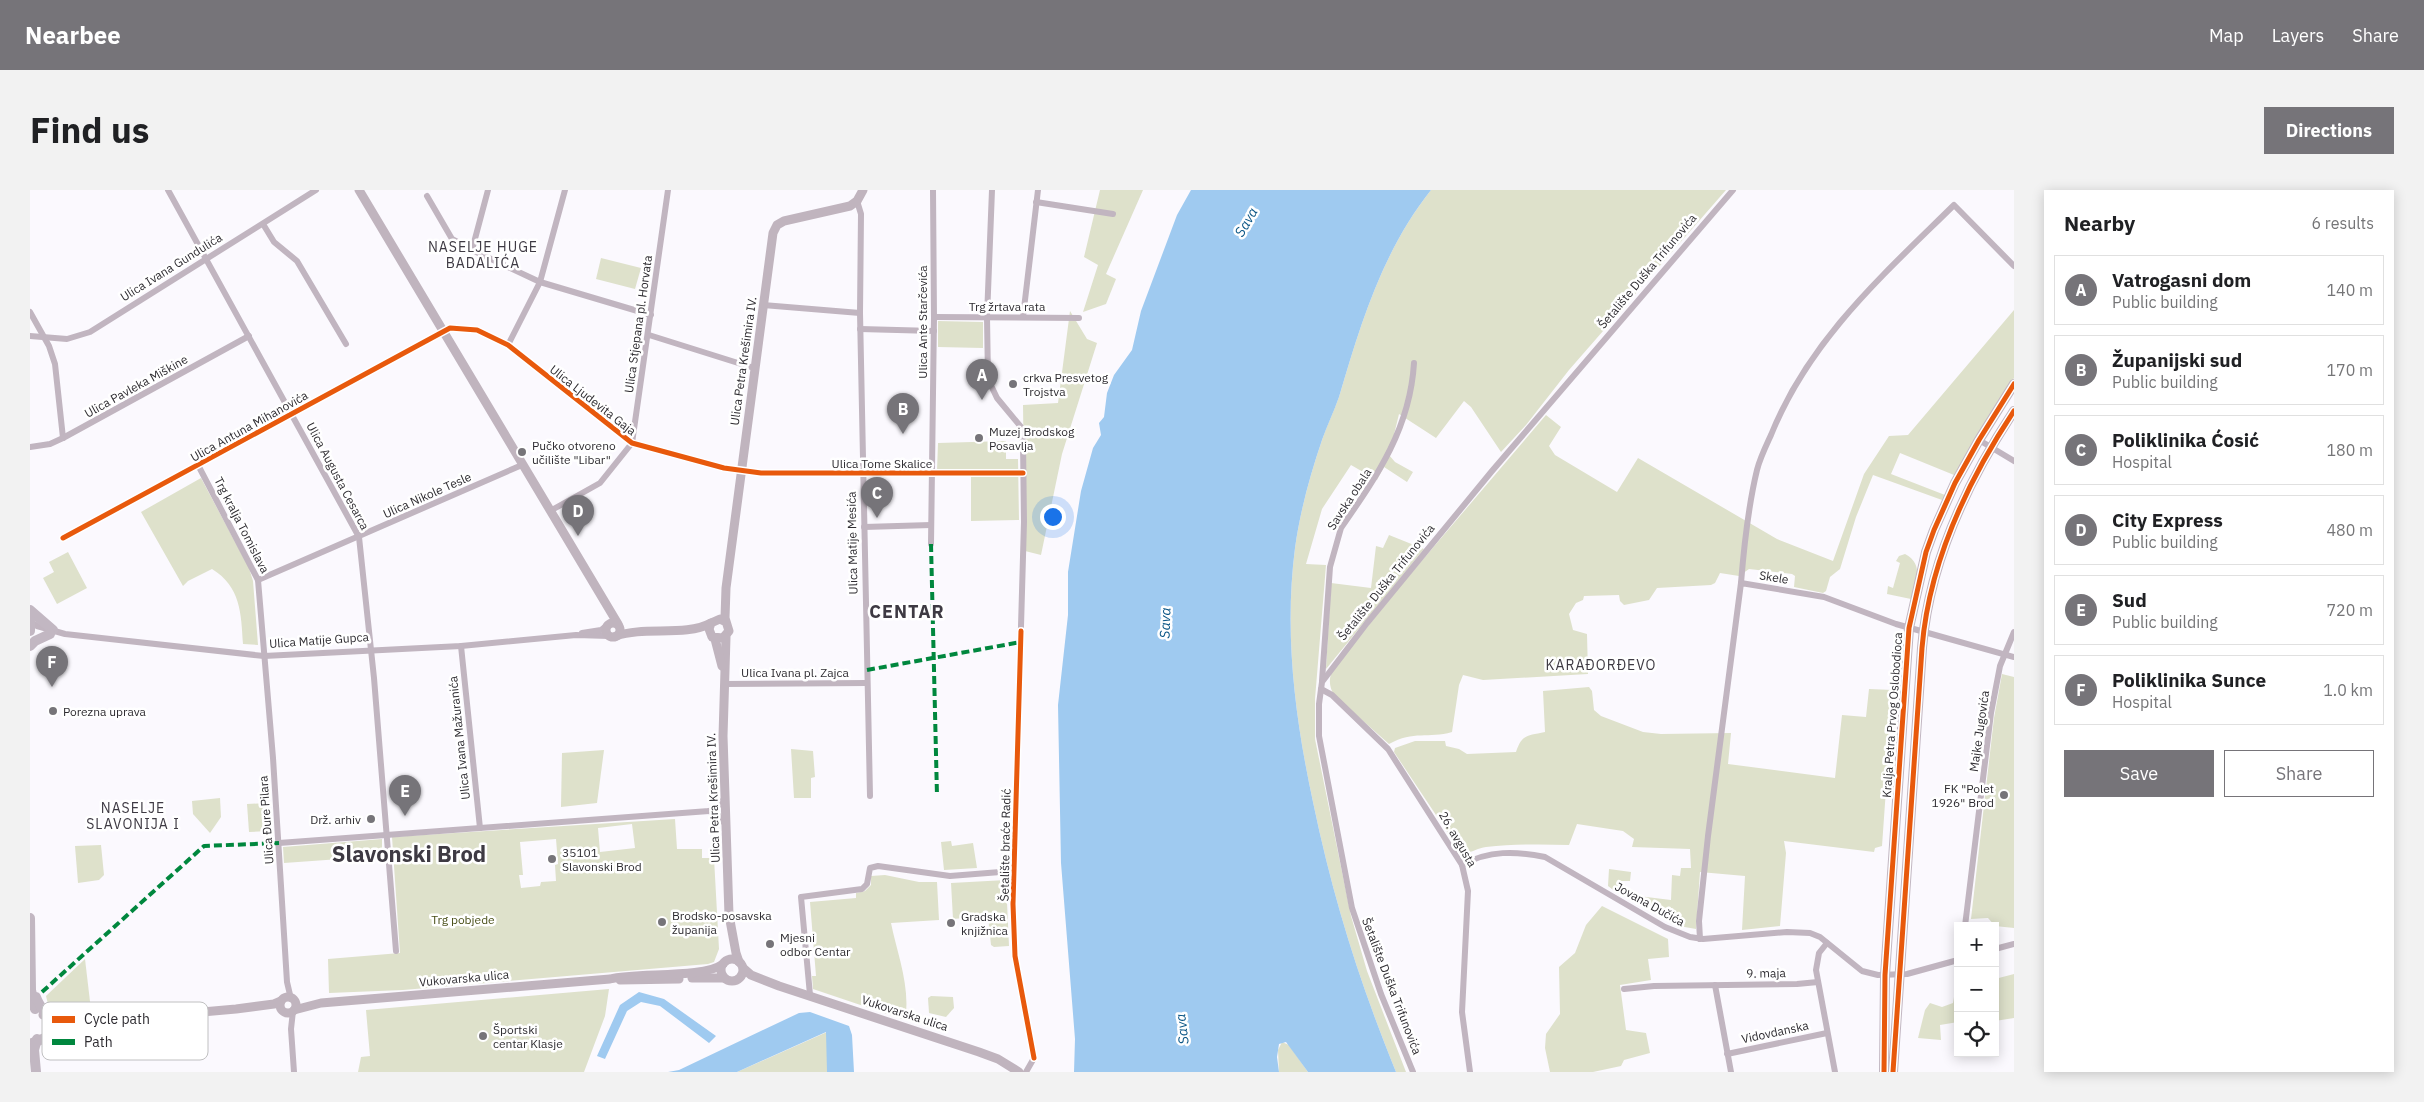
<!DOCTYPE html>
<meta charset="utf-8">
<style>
:root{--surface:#fff;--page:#f2f2f2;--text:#202124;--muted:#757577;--line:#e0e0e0;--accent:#767479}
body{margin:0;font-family:"IBM Plex Sans",sans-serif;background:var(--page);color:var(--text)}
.controls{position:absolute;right:15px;bottom:15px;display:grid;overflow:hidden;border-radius:0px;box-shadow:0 2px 12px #0003}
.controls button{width:45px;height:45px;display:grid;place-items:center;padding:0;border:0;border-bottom:1px solid var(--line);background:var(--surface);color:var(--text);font:25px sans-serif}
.you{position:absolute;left:1022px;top:326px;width:18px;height:18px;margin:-12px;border:4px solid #fff;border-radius:50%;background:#1a73e8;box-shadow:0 0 0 8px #1a73e833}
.badge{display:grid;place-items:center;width:32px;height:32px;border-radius:50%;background:var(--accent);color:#fff;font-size:16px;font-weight:700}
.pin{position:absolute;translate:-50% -41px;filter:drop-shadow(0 1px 2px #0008)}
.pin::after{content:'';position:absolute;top:26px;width:18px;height:15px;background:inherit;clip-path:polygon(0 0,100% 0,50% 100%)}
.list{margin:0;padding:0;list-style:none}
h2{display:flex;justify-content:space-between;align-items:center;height:65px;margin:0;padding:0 20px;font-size:21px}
h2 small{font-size:16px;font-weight:400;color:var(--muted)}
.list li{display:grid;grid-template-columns:32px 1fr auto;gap:15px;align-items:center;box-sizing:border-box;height:70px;margin:0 10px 10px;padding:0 10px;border:1px solid var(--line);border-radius:0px}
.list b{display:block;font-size:19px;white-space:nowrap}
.list p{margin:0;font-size:16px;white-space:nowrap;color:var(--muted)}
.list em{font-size:16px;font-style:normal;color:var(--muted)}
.actions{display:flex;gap:10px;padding:15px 20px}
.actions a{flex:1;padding:11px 0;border:1px solid var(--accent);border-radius:0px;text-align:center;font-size:18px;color:var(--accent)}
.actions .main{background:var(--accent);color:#fff}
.icon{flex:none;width:28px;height:28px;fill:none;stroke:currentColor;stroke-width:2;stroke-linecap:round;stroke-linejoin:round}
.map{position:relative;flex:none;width:1984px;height:882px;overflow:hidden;border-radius:0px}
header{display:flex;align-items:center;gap:30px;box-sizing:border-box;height:70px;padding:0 25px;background:var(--accent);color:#fff}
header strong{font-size:24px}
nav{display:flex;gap:28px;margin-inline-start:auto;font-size:18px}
.intro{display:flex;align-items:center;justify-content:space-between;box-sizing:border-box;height:120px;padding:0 30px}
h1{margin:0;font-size:35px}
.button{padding:12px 22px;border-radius:0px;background:var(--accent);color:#fff;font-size:18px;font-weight:700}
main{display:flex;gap:30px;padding:0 30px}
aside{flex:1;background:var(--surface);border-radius:0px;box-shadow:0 2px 12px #0003}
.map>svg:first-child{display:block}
</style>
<header>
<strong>Nearbee</strong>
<nav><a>Map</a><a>Layers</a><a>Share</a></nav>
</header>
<div class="intro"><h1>Find us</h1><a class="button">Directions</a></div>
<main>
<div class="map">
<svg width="1984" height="882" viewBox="0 0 1984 882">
<rect width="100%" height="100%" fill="#fbf9fe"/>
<!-- green -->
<g fill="#dee1cb" fill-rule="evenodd">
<polygon points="1070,0 1113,0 1076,84 1086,89 1076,114 1053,122 1068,75 1054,67"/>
<path d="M1401,0H1696L1539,180L1496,235L1471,262L1441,217L1434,211L1406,248L1369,224L1359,265L1365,272L1383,282L1377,292L1354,277L1347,290L1321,275L1292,319L1276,374L1296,375L1285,509V549L1321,726L1337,781L1376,882H1366C1329,791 1303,708 1283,612C1265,528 1254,444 1265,358C1270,322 1280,285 1292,250C1297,235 1304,221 1309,207C1331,133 1352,62 1401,0Z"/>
<polygon points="571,68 611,78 605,99 566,89"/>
<path d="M1984,120V188L1924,285L1870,263L1861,284L1915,305L1912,310L1843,285L1826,327L1810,379L1800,387L1796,401L1793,403L1764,397L1765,386L1762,384L1719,379L1709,386L1690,383L1685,393L1681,395L1627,398L1619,410L1594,415L1590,411L1589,405L1554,406L1553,410L1546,413L1539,424L1543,440L1557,444L1558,484L1453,490L1433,485L1429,495L1422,542C1398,549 1384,540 1359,554L1304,505C1299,497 1298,487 1304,478L1372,394L1516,225L1531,237L1519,256L1525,265L1587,302L1608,268L1747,349L1803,371L1834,284L1859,246L1878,245Z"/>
<polygon points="1040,121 1057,149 1067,153 1032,264 1011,365 995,361 993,215 1028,213"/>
<polygon points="908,131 953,132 953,158 908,157"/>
<polygon points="976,251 976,269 988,269 989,330 941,331 941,282 907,281 908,253"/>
<path d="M171,288L219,378L223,391L228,455L213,454C211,423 211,397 182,379L158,391L153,396L111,322Z"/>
<polygon points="1359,345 1394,359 1296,479 1301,393 1341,398 1346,356 1353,358"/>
<polygon points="38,362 57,398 27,414 13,388 24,382 19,372"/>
<path d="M1875,364C1895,375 1885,391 1881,409L1857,404L1858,396L1863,398L1870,373L1866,371L1869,366Z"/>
<polygon points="1972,484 1984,487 1984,738 1965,736 1958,728 1941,729 1964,528"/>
<path d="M1559,497L1562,501L1564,520L1571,526L1613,542L1631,544L1701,543L1698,574L1805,588L1812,525L1836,527L1839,499L1863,500L1852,656L1845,658L1844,662L1754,651L1756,663L1750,736L1712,740L1715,686L1670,682L1666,739L1649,736L1586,702L1578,696L1579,679L1601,682L1600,691H1592V704L1641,710L1642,685L1650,686L1651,678H1661L1660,659L1602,657L1604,649L1593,641L1547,634L1539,655C1511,654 1484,654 1456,657C1446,658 1439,666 1430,661L1364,562L1365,558L1385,551H1415L1416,556L1429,559L1437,564L1486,562C1492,544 1497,546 1515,542L1513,501Z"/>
<polygon points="761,559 783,561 785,587 781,588 781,608 764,608"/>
<polygon points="574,560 567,613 531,617 532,563"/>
<polygon points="190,608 191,627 180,643 163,624 162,611"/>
<polygon points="236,613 238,641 219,642 217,614"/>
<path d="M645,629L647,659H672V668H684L689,759L684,772L678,774L373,800L299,803L298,769L370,763L362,647ZM602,634L605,658L570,662L568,638ZM526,649L528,674L525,675L526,691L511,692L510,696L491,698L489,685H493L490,652Z"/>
<polygon points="352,649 352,666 254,673 253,657"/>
<polygon points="921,651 922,656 943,653 947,678 914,680 911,652"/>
<polygon points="71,655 74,685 69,690 48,693 45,656"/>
<path d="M855,685L889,692H907L909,730L861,733C867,763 881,798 875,830L783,799L782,786H786L780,712L826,708V703L835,701L841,695V686Z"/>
<polygon points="976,690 979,756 964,757 961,755 958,726 923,729 921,693"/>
<polygon points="1572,716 1638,749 1639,767 1618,769 1621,790 1590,795 1596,840 1616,843 1620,863 1594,870 1591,876 1563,882 1520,882 1515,858 1516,844 1530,824 1529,777 1545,763 1556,735"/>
<polygon points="55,769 61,820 23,821 18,814 16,806"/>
<polygon points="1984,784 1984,828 1965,831 1965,789"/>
<polygon points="1926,795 1928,795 1928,832 1910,835 1911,850 1888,848 1895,820 1900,813 1912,817 1923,813"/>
<polygon points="579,799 575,826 554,882 328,882 331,867 340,866 336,820"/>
<polygon points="901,806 923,807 924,818 916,827 899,823 898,808"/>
<polygon points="797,842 797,882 707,882"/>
<polygon points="1252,852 1259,855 1278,882 1249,882 1248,860"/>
</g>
<!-- water -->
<g fill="#9fcaf0">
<path d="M1161,0H1401C1352,62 1331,133 1309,207C1304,221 1297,236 1292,250C1280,285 1270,322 1265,358C1254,444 1265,528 1283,612C1303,708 1329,791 1366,882H1278L1256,852L1249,854L1247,867L1249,882H1044L1045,849L1031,673L1028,515L1038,425V382L1051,301L1063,258L1071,245L1069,233L1074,227L1077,203L1084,185L1102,160L1111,121L1147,25Z"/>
<polygon points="609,802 634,809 686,846 679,853 630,816 611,812 597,821 575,869 567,866 590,815"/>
<polygon points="780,822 819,836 822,845 824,882 797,882 796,842 707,882 638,882 649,880 769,823"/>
</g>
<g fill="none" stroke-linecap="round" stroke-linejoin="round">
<!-- street -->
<g stroke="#c1b5c0" stroke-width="6">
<polyline points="138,0 329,347 344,488 366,761"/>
<polyline points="962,0 957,127 958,189 967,208 991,237 993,252 994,332 983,714 985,766 1004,868 996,882"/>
<polyline points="397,6 422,49 442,60 510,92 621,125"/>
<polyline points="827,11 831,24 830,123 840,606"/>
<polyline points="1006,12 1083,24"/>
<polyline points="233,34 244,52 267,71 316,154"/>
<polyline points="442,60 458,0"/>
<polyline points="733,115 830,123"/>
<polyline points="0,122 19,156 25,174 33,248"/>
<polyline points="904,127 1049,128"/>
<polyline points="993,127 1008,0"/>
<polyline points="830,139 904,141"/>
<polyline points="619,145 724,178"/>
<polyline points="0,146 37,149 60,142 286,0"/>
<polyline points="478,155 510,92 535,0"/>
<polyline points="1949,250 1984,271"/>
<polyline points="0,257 20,254 33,248 219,146"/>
<polyline points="168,275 228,390 243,568 257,792 261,809"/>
<polyline points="520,321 570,293 602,253 638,0"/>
<polyline points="834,337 901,335"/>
<polyline points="33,348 420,138 447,140 478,155 602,253 694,278 731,283 993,283"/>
<polyline points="901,354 904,127 903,0"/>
<polyline points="228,390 492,275"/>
<path d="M1711,393C1714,356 1718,317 1727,280C1730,268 1736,256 1741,245C1779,150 1853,85 1924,15L1984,76"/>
<polyline points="0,431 7,436 35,444 234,466 431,456 546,445 579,446"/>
<polyline points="552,443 571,440 576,436"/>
<polyline points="431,456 450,638"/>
<path d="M1292,491L1300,377L1311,338C1347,286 1380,239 1384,173"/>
<polyline points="694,494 837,493"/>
<polyline points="1291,499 1302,505 1358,559 1432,675 1438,701 1432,822 1440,882"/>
<polyline points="679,621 688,625 695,634"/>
<polyline points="249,653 679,621 688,616 695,608"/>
<path d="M1432,675C1459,660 1486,661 1515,667L1635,737L1660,747L1673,749L1757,742L1780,743L1790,747L1832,781L1848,785L1877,784L1928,770"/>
<polyline points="1935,736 1961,523 1970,476 1984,442"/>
<polyline points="1670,749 1669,731 1678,646 1711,393 1794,407 1866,434 1984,467"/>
<polyline points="1797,753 1789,763 1786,780 1805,882"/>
<polyline points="1965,759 1984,754"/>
<polyline points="1685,795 1701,882"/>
<polyline points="1594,799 1624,796 1767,794 1788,792"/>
<polyline points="780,805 771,707 832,699 837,694 840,678 848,676 920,686 983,681"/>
<polyline points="263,821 261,839 264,882"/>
<polyline points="1697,864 1797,843"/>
<polyline points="1383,882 1351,804 1322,718 1289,546 1289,514 1292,492 1337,433 1462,281 1703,0"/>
</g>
<!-- secondary -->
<g stroke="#c0b4be" stroke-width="9">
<polyline points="329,0 588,434"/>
<polyline points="696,432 690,429 681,433 679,439 682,447 693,448 699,441 695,428 696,398 743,43 747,35 754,31 820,16 827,11 833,0"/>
<circle cx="583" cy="440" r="7"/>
<path d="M586,446C615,436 655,447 681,433"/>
<polyline points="696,447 693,546 699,725 706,763 709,772"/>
<polyline points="685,449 692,476"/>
<circle cx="702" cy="780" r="11"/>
<polyline points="713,778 721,785 749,796 949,862 968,869 989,882"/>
<polyline points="662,788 694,788"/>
<polyline points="590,790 649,789"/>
<circle cx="258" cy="815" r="8"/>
<path d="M264,820L291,813L339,809L580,789C608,782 673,789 693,774"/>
<polyline points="13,825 28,830 66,829"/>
<polyline points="17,844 29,838 71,831 206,819 244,814 251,811"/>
</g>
<!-- primary -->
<g stroke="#c2b7c2" stroke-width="10">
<polyline points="0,420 23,440"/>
<polyline points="0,431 0,441"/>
<polyline points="0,456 5,451 20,444"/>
<polyline points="0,728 1,800 5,819"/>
<path d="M0,854L15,848C27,830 11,822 6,807"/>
<polyline points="6,882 4,860 7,849"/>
<polyline points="1854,882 1855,785 1879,438 1896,362 1904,340 1925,293 1949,250 1984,194"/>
<path d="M1863,882L1892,458C1899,372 1937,292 1984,221"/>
</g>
<!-- quiet -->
<g stroke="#00873e" stroke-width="4" stroke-dasharray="8 4" stroke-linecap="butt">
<polyline points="901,354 907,606"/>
<polyline points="837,480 991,452"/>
<polyline points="12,802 174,656 249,653"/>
</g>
<defs>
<g id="cycleway">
<polyline points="33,348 420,138 447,140 478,155 602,253 694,278 731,283 993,283"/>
<polyline points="991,441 983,714 985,766 1004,868"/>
<polyline points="1854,882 1855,785 1879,438 1896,362 1904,340 1925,293 1949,250 1984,194"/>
<path d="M1863,882L1892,458C1899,372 1937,292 1984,221"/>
</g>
</defs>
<!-- cycleway casing -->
<use href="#cycleway" stroke="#fff" stroke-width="8"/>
<!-- cycleway -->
<use href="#cycleway" stroke="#e8590c" stroke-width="5"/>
</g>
<!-- markers -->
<g fill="#767479" stroke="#fff" stroke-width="2">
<circle cx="983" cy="194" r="5"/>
<circle cx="949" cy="248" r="5"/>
<circle cx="492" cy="262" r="5"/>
<circle cx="23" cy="521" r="5"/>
<circle cx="1974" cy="605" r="5"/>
<circle cx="341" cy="629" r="5"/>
<circle cx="522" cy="669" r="5"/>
<circle cx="632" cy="732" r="5"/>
<circle cx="921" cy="733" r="5"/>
<circle cx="740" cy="754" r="5"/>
<circle cx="453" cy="846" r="5"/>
</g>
<g text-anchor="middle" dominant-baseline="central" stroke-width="5" stroke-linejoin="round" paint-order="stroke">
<!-- street labels -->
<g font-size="12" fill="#2e2c31" stroke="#fff">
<text transform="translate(141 77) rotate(-32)">Ulica Ivana Gundulića</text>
<text transform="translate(1617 81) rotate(-50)">Šetalište Duška Trifunovića</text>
<text x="977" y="116">Trg žrtava rata</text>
<text transform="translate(892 132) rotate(-90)">Ulica Ante Starčevića</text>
<text transform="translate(608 134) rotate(-82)">Ulica Stjepana pl. Horvata</text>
<text transform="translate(713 171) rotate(-82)">Ulica Petra Krešimira IV.</text>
<text transform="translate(106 196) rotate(-29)">Ulica Pavleka Miškine</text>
<text transform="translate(563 210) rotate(38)">Ulica Ljudevita Gaja</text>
<text transform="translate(219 236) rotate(-29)">Ulica Antuna Mihanovića</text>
<text x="852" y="273">Ulica Tome Skalice</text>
<text transform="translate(308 286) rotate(62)">Ulica Augusta Cesarca</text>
<text transform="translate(397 305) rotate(-24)">Ulica Nikole Tesle</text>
<text transform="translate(1319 309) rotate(-57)">Savska obala</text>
<text transform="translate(212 335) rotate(63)">Trg kralja Tomislava</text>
<text transform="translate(822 353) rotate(-91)">Ulica Matije Mesića</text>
<text transform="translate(1744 387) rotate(9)">Skele</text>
<text transform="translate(1356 392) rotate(-51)">Šetalište Duška Trifunovića</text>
<text transform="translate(289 450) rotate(-4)">Ulica Matije Gupca</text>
<text x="765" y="482">Ulica Ivana pl. Zajca</text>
<text transform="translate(1862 525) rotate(-86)">Kralja Petra Prvog Oslobodioca</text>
<text transform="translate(1949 541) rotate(-82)">Majke Jugovića</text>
<text transform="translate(429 548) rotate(-96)">Ulica Ivana Mažuranića</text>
<text transform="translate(683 608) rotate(-92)">Ulica Petra Krešimira IV.</text>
<text transform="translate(236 630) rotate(-94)">Ulica Đure Pilara</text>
<text transform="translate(1428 649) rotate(60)">26. avgusta</text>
<text transform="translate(975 655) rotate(-89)">Šetalište braće Radić</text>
<text transform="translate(1620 714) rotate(29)">Jovana Dučića</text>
<text transform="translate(1736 783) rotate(-1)">9. maja</text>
<text transform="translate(434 788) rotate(-5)">Vukovarska ulica</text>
<text transform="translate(1362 796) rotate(69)">Šetalište Duška Trifunovića</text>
<text transform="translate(875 823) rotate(18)">Vukovarska ulica</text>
<text transform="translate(1745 842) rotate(-12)">Vidovdanska</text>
</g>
<!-- poi labels -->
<g font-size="12" fill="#2e2c31" stroke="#fff" text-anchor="start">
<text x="993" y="187">crkva Presvetog<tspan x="993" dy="14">Trojstva</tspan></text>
<text x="959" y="241">Muzej Brodskog<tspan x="959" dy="14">Posavlja</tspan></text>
<text x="502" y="255">Pučko otvoreno<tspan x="502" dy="14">učilište "Libar"</tspan></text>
<text x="33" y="521">Porezna uprava</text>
<text x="1964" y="598" text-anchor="end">FK "Polet<tspan x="1964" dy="14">1926" Brod</tspan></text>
<text x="331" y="629" text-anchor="end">Drž. arhiv</text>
<text x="532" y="662">35101<tspan x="532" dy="14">Slavonski Brod</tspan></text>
<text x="642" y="725">Brodsko-posavska<tspan x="642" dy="14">županija</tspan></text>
<text x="931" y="726">Gradska<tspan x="931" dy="14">knjižnica</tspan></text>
<text x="750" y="747">Mjesni<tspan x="750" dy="14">odbor Centar</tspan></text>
<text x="463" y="839">Športski<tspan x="463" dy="14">centar Klasje</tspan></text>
</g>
<!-- park labels -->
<g font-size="12" fill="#494f18" stroke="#fff">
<text x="433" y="729">Trg pobjede</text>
</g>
<!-- water labels -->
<g font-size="14" font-style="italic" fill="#0b5686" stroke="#fff">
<text transform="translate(1216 32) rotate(-60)">Sava</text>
<text transform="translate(1135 433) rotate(-88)">Sava</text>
<text transform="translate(1152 839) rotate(-97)">Sava</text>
</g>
<!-- neighbourhood labels -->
<g font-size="14" letter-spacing="1" fill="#3e3a43" stroke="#fff">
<text x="453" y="57">NASELJE HUGE<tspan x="453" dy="16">BADALIĆA</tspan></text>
<text x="1571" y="475">KARAĐORĐEVO</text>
<text x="103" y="618">NASELJE<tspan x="103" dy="16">SLAVONIJA I</tspan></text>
</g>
<!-- district labels -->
<g font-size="18" font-weight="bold" letter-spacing="1" fill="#3e3a43" stroke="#fff">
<text x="877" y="421">CENTAR</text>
</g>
<!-- town labels -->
<g font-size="22" font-weight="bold" fill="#3e3a43" stroke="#fff">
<text x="379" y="663">Slavonski Brod</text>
</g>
</g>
<!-- legend -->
<rect x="12" y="812" width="166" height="58" rx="8" fill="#fff" stroke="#c0c0c1" stroke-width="1"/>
<rect x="22" y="826" width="23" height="7" fill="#e8590c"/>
<rect x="22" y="849" width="23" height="6" fill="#00873e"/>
<g font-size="14" fill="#2e2c31">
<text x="54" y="834">Cycle path</text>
<text x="54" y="857">Path</text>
</g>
</svg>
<div class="controls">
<button>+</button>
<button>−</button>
<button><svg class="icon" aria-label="locate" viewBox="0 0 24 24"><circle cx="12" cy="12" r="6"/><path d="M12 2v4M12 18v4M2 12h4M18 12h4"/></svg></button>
</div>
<div class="you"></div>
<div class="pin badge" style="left:952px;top:210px">A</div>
<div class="pin badge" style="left:873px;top:244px">B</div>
<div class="pin badge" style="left:847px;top:328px">C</div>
<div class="pin badge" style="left:548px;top:346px">D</div>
<div class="pin badge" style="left:375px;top:626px">E</div>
<div class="pin badge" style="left:22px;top:497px">F</div>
</div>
<aside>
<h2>Nearby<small>6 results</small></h2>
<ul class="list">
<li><span class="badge">A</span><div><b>Vatrogasni dom</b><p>Public building</p></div><em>140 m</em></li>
<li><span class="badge">B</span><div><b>Županijski sud</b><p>Public building</p></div><em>170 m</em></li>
<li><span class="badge">C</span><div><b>Poliklinika Ćosić</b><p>Hospital</p></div><em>180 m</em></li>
<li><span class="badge">D</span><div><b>City Express</b><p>Public building</p></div><em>480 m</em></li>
<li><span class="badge">E</span><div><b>Sud</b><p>Public building</p></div><em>720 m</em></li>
<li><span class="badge">F</span><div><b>Poliklinika Sunce</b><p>Hospital</p></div><em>1.0 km</em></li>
</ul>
<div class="actions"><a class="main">Save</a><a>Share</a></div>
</aside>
</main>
